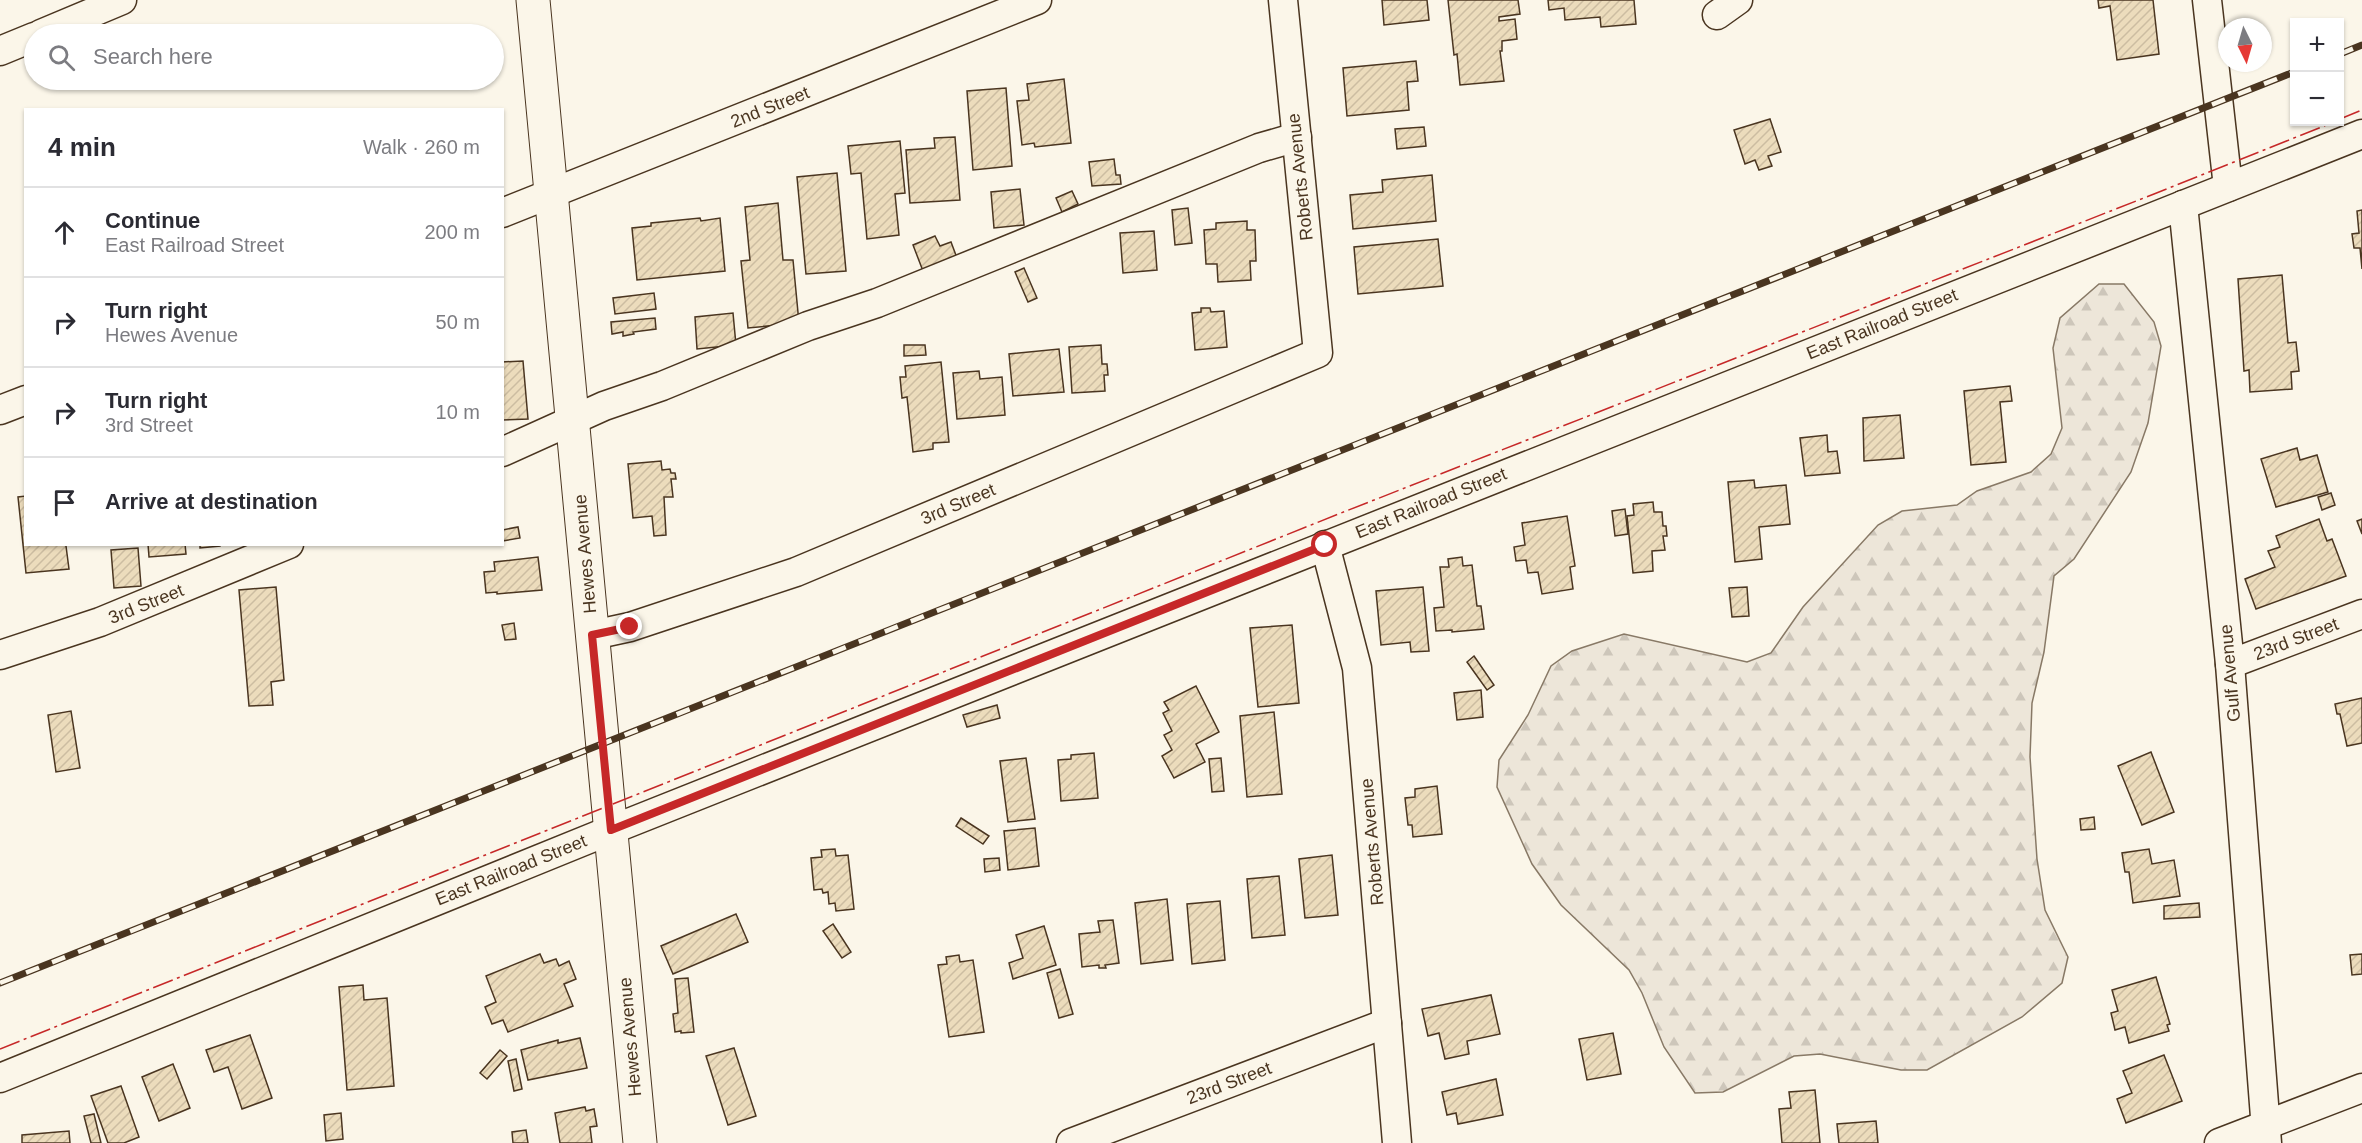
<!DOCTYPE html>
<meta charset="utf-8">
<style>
:root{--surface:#fff;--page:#f7f7f7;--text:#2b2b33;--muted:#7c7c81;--line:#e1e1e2}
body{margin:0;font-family:Arial,sans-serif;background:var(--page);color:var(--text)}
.controls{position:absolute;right:18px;top:18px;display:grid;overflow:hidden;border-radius:0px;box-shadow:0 2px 4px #0004}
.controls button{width:54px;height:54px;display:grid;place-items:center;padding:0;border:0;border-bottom:2px solid var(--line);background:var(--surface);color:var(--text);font:30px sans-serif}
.compass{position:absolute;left:2218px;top:18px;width:54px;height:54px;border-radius:50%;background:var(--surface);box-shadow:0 2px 4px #0004;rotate:175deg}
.stop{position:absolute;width:18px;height:18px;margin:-14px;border:4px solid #c62828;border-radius:50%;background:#fff}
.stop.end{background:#c62828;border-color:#fff;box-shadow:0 2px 6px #0008}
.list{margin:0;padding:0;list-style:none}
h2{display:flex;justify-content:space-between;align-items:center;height:78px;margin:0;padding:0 24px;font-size:26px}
h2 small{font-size:20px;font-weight:400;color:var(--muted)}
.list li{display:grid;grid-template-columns:39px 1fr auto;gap:18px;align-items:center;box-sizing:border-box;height:90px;padding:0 24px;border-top:2px solid var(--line)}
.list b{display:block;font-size:22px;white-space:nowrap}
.list p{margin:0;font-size:20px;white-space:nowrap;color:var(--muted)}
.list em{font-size:20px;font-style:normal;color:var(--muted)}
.icon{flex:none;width:33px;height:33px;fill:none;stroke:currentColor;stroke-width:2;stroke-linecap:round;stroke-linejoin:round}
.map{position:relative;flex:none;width:2362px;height:1143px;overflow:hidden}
.search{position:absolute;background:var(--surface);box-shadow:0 2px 4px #0004;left:24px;top:24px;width:480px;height:66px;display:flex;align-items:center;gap:15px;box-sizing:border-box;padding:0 21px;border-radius:33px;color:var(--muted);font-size:22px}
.panel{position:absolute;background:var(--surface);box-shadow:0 2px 4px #0004;left:24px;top:108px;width:480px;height:438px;border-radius:0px}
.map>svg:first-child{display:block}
</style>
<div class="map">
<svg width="2362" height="1143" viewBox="0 0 2362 1143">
<defs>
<pattern id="forest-firs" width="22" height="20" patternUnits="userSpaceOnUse" patternTransform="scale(1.5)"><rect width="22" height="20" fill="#ede6d9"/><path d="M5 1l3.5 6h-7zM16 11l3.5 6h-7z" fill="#cdc6ba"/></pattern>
<pattern id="building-hatch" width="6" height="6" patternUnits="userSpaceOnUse" patternTransform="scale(1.5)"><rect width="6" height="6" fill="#ecdcbc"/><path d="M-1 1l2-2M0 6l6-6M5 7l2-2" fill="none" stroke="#ccbda1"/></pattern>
</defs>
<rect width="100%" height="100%" fill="#fbf6e9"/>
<!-- forest -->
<polygon fill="url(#forest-firs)" stroke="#887966" stroke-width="1.5" points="2099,284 2124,284 2154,322 2161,346 2148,423 2131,472 2074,559 2054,576 2044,652 2032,703 2030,757 2037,859 2045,910 2068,957 2062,983 2022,1017 1927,1070 1901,1070 1820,1054 1794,1056 1723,1092 1695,1093 1664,1047 1642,993 1629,970 1561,905 1532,864 1497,787 1499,760 1528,715 1551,666 1572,651 1624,634 1747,662 1771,653 1803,607 1878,525 1902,511 1957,505 1977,491 2031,472 2051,454 2062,428 2053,348 2060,318"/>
<!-- building -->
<g fill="url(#building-hatch)" stroke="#4a3520" stroke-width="1.5">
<polygon points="1382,0 1427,0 1429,20 1384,25"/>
<polygon points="1448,0 1518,0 1520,14 1499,17 1499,21 1515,19 1517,39 1502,41 1502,51 1500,51 1504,81 1460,85 1457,54 1454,55"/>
<polygon points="1548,0 1634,0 1636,24 1601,27 1600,17 1565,20 1564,8 1549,10"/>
<polygon points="2098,0 2153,0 2159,54 2117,60 2110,6 2099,8"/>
<polygon points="1416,61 1418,81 1407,82 1409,110 1347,116 1343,68"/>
<polygon points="1064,79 1071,143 1035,147 1034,143 1022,145 1017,101 1029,100 1027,84"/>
<polygon points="1006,88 1012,166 973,170 967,91"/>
<polygon points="1770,119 1781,152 1768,156 1772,166 1759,170 1755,160 1745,164 1734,130"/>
<polygon points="1424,127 1426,146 1397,149 1395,129"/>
<polygon points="955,137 960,200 910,203 906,150 935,148 934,138"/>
<polygon points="900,141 905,193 895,194 899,235 867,239 861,173 851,174 848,146"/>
<polygon points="1114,159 1116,175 1120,175 1121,184 1092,186 1089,162"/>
<polygon points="837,173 846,271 806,274 797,177"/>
<polygon points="1432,175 1436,221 1353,229 1350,195 1383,192 1382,180"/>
<polygon points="1020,189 1024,225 994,228 991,192"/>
<polygon points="1072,191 1078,204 1062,212 1056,198"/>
<polygon points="778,203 783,260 793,260 799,323 748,328 741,261 750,260 745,207"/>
<polygon points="1188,208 1192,243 1175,245 1172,210"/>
<polygon points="2362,210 2362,269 2360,248 2354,248 2352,234 2359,233 2357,211"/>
<polygon points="700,218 701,221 720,218 725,271 637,280 632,228 651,226 651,223"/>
<polygon points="1247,221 1247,230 1255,230 1256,261 1250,261 1251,280 1218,282 1217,264 1206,264 1204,230 1216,229 1216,223"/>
<polygon points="1154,231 1157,270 1123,273 1120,233"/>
<polygon points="935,236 940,246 951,242 957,258 923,271 913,245"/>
<polygon points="1438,239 1443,286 1358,294 1354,247"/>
<polygon points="1024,268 1037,298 1028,302 1015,272"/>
<polygon points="2282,275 2288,343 2296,342 2299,371 2291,372 2292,389 2250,392 2249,370 2244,371 2238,279"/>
<polygon points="654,293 656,309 615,314 613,298"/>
<polygon points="1201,308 1210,308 1211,312 1224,311 1227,347 1195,350 1192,313 1201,312"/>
<polygon points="733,313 736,345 697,349 695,317"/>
<polygon points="655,318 656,329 633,332 634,334 623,336 623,332 612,334 611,322"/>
<polygon points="904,345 925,345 926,355 904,356"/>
<polygon points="1101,345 1102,364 1107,364 1108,375 1104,375 1105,391 1072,393 1069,347"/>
<polygon points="1059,349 1064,392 1013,396 1009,354"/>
<polygon points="523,361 528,419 502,420 502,362"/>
<polygon points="941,362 949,442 933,443 933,449 913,452 907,397 902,398 900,377 906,377 905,366"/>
<polygon points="979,371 980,379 1002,377 1005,415 957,419 953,373"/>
<polygon points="2010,386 2012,401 2000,402 2006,462 1971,465 1964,391"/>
<polygon points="1900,415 1904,458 1864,461 1863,418"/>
<polygon points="1827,435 1828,452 1837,451 1840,473 1805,476 1800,438"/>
<polygon points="2297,448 2300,460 2317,455 2328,492 2276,507 2261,459"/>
<polygon points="661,461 662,470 670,469 671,473 675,473 676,479 671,479 673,497 664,497 666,535 654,536 652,516 633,518 628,464"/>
<polygon points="1754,480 1755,488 1786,485 1790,524 1759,527 1762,559 1735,562 1728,482"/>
<polygon points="2331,493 2335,505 2322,510 2318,497"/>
<polygon points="26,496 26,544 64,544 66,546 69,569 26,573 18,497"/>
<polygon points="1653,502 1654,512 1662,512 1663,526 1666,526 1667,536 1663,536 1665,550 1652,551 1653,571 1633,573 1627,516 1634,515 1633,504"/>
<polygon points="1625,509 1628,534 1615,536 1612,511"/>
<polygon points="1567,516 1575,566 1570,567 1573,589 1542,594 1538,572 1528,573 1526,560 1516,561 1514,547 1525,545 1522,523"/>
<polygon points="2319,519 2327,541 2332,539 2346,576 2256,609 2245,579 2275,567 2268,551 2280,547 2276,536"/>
<polygon points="2362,519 2362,534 2357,521"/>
<polygon points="518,527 520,538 502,541 502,530"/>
<polygon points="148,544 185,544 186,554 149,557"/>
<polygon points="200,544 220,544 220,546 200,548"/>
<polygon points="138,548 141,586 114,588 111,550"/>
<polygon points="538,557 542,590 497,594 497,592 486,593 484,572 495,571 494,562"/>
<polygon points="1462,557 1463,566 1472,565 1477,606 1481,606 1484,629 1452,632 1452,630 1436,631 1434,608 1444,607 1440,567 1449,567 1448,559"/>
<polygon points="276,587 284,680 271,682 273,705 249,706 239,590"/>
<polygon points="1423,587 1429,651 1411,652 1410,642 1381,645 1376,591"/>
<polygon points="1747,587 1749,616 1732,617 1729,588"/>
<polygon points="514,623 516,639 505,640 502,625"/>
<polygon points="1292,625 1299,703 1258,707 1250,628"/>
<polygon points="1474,656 1494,685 1487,690 1467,662"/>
<polygon points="1196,686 1219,732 1196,744 1205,762 1174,778 1162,756 1172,750 1164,735 1172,731 1163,713 1169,710 1164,702"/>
<polygon points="1481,690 1483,717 1457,720 1454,693"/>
<polygon points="2362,698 2362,743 2347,746 2340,714 2337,714 2335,704"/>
<polygon points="997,705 1000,718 967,727 963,715"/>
<polygon points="71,711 80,768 56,772 48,715"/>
<polygon points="1274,712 1282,794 1247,797 1240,716"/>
<polygon points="2151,752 2174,812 2142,825 2118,766"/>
<polygon points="1094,753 1098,798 1061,801 1058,760 1071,759 1071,755"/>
<polygon points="1026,758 1035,819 1008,822 1000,761"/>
<polygon points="1221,758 1224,791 1212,792 1209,759"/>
<polygon points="1437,786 1442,834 1413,837 1412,825 1408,825 1405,798 1415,797 1415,789"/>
<polygon points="2094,817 2095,829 2081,830 2080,819"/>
<polygon points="961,818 989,836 983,844 956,826"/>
<polygon points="1035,828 1039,866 1008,870 1004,831"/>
<polygon points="835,849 836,856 848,855 854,909 836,911 835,903 829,904 828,892 823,893 822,889 814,890 811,858 822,857 821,850"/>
<polygon points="2149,849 2152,864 2174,860 2180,896 2133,903 2129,872 2125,872 2122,853"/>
<polygon points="1332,855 1338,915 1305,918 1299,859"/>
<polygon points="999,858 1000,870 985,872 984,859"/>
<polygon points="1279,876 1285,935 1252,938 1247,879"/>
<polygon points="1167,899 1173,960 1141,964 1135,903"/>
<polygon points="1220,901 1225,960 1192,964 1187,904"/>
<polygon points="2199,903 2200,917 2164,919 2164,906"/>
<polygon points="736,914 748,942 673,974 661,946"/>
<polygon points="1113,920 1119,963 1105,965 1106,968 1099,968 1099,965 1082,967 1079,934 1100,932 1098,921"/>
<polygon points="833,924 851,952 842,958 823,931"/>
<polygon points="1044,926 1056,965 1013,979 1009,963 1023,958 1016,935"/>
<polygon points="540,954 544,963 556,959 559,966 569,961 576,979 564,984 573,1006 508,1032 503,1020 492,1024 485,1007 496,1002 486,976"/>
<polygon points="2362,954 2362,974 2352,975 2350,955"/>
<polygon points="959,955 960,962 973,960 984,1032 949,1037 938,965 947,964 946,957"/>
<polygon points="1060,969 1073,1014 1059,1018 1047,973"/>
<polygon points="2156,977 2170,1024 2167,1025 2169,1031 2129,1043 2125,1027 2115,1030 2111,1013 2118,1011 2112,990"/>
<polygon points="688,978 694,1032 681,1033 681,1031 675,1032 673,1014 678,1013 675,979"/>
<polygon points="363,985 364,1000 387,998 394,1086 347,1090 339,987"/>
<polygon points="1491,995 1500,1034 1467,1041 1469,1054 1445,1059 1439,1033 1428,1036 1422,1009"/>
<polygon points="1613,1033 1621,1074 1587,1080 1579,1039"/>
<polygon points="250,1035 272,1098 242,1109 228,1067 214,1072 206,1050"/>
<polygon points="580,1038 587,1068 528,1080 521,1050 558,1040 558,1043"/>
<polygon points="734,1048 756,1116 728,1125 706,1056"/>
<polygon points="500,1050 507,1056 487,1079 480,1073"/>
<polygon points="2164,1055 2182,1101 2126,1123 2117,1099 2132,1093 2123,1071"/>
<polygon points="516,1059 522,1089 514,1091 508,1061"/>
<polygon points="173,1064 190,1108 159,1121 142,1077"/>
<polygon points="1496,1079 1503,1115 1458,1124 1456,1113 1447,1115 1442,1092"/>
<polygon points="121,1086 139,1137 124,1143 108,1143 91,1096"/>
<polygon points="1815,1090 1820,1143 1782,1143 1779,1109 1791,1108 1789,1092"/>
<polygon points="585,1107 586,1111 594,1109 597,1126 590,1127 592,1143 560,1143 555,1113"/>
<polygon points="341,1113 343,1139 326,1141 324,1115"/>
<polygon points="94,1114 101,1143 91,1143 84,1116"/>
<polygon points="1876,1121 1878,1143 1839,1143 1837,1124"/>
<polygon points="526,1130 528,1143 513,1143 512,1132"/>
<polygon points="69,1131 70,1143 22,1143 22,1135"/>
</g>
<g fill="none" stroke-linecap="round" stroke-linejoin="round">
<defs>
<g id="minor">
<polyline points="2207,0 2228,187"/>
<polyline points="1717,15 1738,0"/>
<polyline points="41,34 122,0"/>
<polyline points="0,51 34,37"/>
<polyline points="2183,205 2230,664 2267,1143"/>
<polyline points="502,213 1037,0"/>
<polyline points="0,410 26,400"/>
<polyline points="502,452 604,406 662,386 808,326 877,303 1259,148 1297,137"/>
<polyline points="1325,545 1357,668 1397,1143"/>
<polyline points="593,635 630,627 796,572 1318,353 1283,0"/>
<polyline points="0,655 100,622 289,544"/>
<polyline points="2230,664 2362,614"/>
<polyline points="0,1078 611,830 2362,134"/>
<polyline points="1071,1143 1387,1023"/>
<polyline points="2219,1143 2362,1088"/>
</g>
<polyline id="major" points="533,0 640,1143"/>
</defs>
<!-- minor casing -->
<use href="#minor" stroke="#4a3520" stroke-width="31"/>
<!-- major casing -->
<use href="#major" stroke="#4a3520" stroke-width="35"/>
<!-- minor -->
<use href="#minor" stroke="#fbf6e9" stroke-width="28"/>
<!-- major -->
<use href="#major" stroke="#fbf6e9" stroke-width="33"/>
<defs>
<g id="rail">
<polyline points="2340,54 2362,45"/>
<polyline points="0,983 2294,72"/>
</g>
</defs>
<!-- rail casing -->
<use href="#rail" stroke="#4a3520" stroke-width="7"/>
<!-- rail -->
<use href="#rail" stroke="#fbf6e9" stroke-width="4.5" stroke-dasharray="14" stroke-linecap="butt"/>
<!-- power -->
<g stroke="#c62828" stroke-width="1.5" stroke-dasharray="21 4.5 3 4.5" stroke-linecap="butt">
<polyline points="2340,119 2362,110"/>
<polyline points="0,1049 1341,513 2154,194 2334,122"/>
</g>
</g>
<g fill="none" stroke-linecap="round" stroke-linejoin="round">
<!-- route -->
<polyline stroke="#c62828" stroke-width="8" points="630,627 592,635 611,830 1325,545"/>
</g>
<g text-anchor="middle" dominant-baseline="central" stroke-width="4.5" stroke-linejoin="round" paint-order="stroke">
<!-- street labels -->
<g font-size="18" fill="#4a3520" stroke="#fbf6e9">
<text transform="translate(770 107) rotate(-22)">2nd Street</text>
<text transform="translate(1300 177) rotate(-96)">Roberts Avenue</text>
<text transform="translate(1882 324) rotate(-22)">East Railroad Street</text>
<text transform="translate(1431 503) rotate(-22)">East Railroad Street</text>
<text transform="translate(958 504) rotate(-23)">3rd Street</text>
<text transform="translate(585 554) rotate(-95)">Hewes Avenue</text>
<text transform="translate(146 604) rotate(-22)">3rd Street</text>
<text transform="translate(2296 639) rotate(-21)">23rd Street</text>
<text transform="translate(2230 673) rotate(-95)">Gulf Avenue</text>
<text transform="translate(1372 842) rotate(-95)">Roberts Avenue</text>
<text transform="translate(511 870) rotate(-22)">East Railroad Street</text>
<text transform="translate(630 1037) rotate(-95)">Hewes Avenue</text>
<text transform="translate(1229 1083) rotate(-21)">23rd Street</text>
</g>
</g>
</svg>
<div class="controls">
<button>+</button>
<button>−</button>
</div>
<svg class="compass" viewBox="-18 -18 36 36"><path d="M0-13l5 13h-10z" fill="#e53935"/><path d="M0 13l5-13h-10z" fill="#7c7c81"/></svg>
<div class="stop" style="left:1325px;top:545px"></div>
<div class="stop end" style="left:630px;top:627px"></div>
<div class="search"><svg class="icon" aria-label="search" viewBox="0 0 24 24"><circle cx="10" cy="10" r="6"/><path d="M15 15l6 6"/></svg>Search here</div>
<section class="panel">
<h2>4 min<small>Walk · 260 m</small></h2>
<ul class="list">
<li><svg class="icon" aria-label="ahead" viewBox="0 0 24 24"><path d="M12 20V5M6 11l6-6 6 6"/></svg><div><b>Continue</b><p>East Railroad Street</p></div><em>200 m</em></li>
<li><svg class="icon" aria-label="right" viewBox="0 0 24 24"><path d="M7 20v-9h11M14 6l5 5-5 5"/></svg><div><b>Turn right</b><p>Hewes Avenue</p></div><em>50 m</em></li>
<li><svg class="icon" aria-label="right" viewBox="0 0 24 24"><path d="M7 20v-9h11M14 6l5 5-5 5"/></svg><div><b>Turn right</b><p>3rd Street</p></div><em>10 m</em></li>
<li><svg class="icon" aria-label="arrive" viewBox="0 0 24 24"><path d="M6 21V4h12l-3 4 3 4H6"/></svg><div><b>Arrive at destination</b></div></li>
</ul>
</section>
</div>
